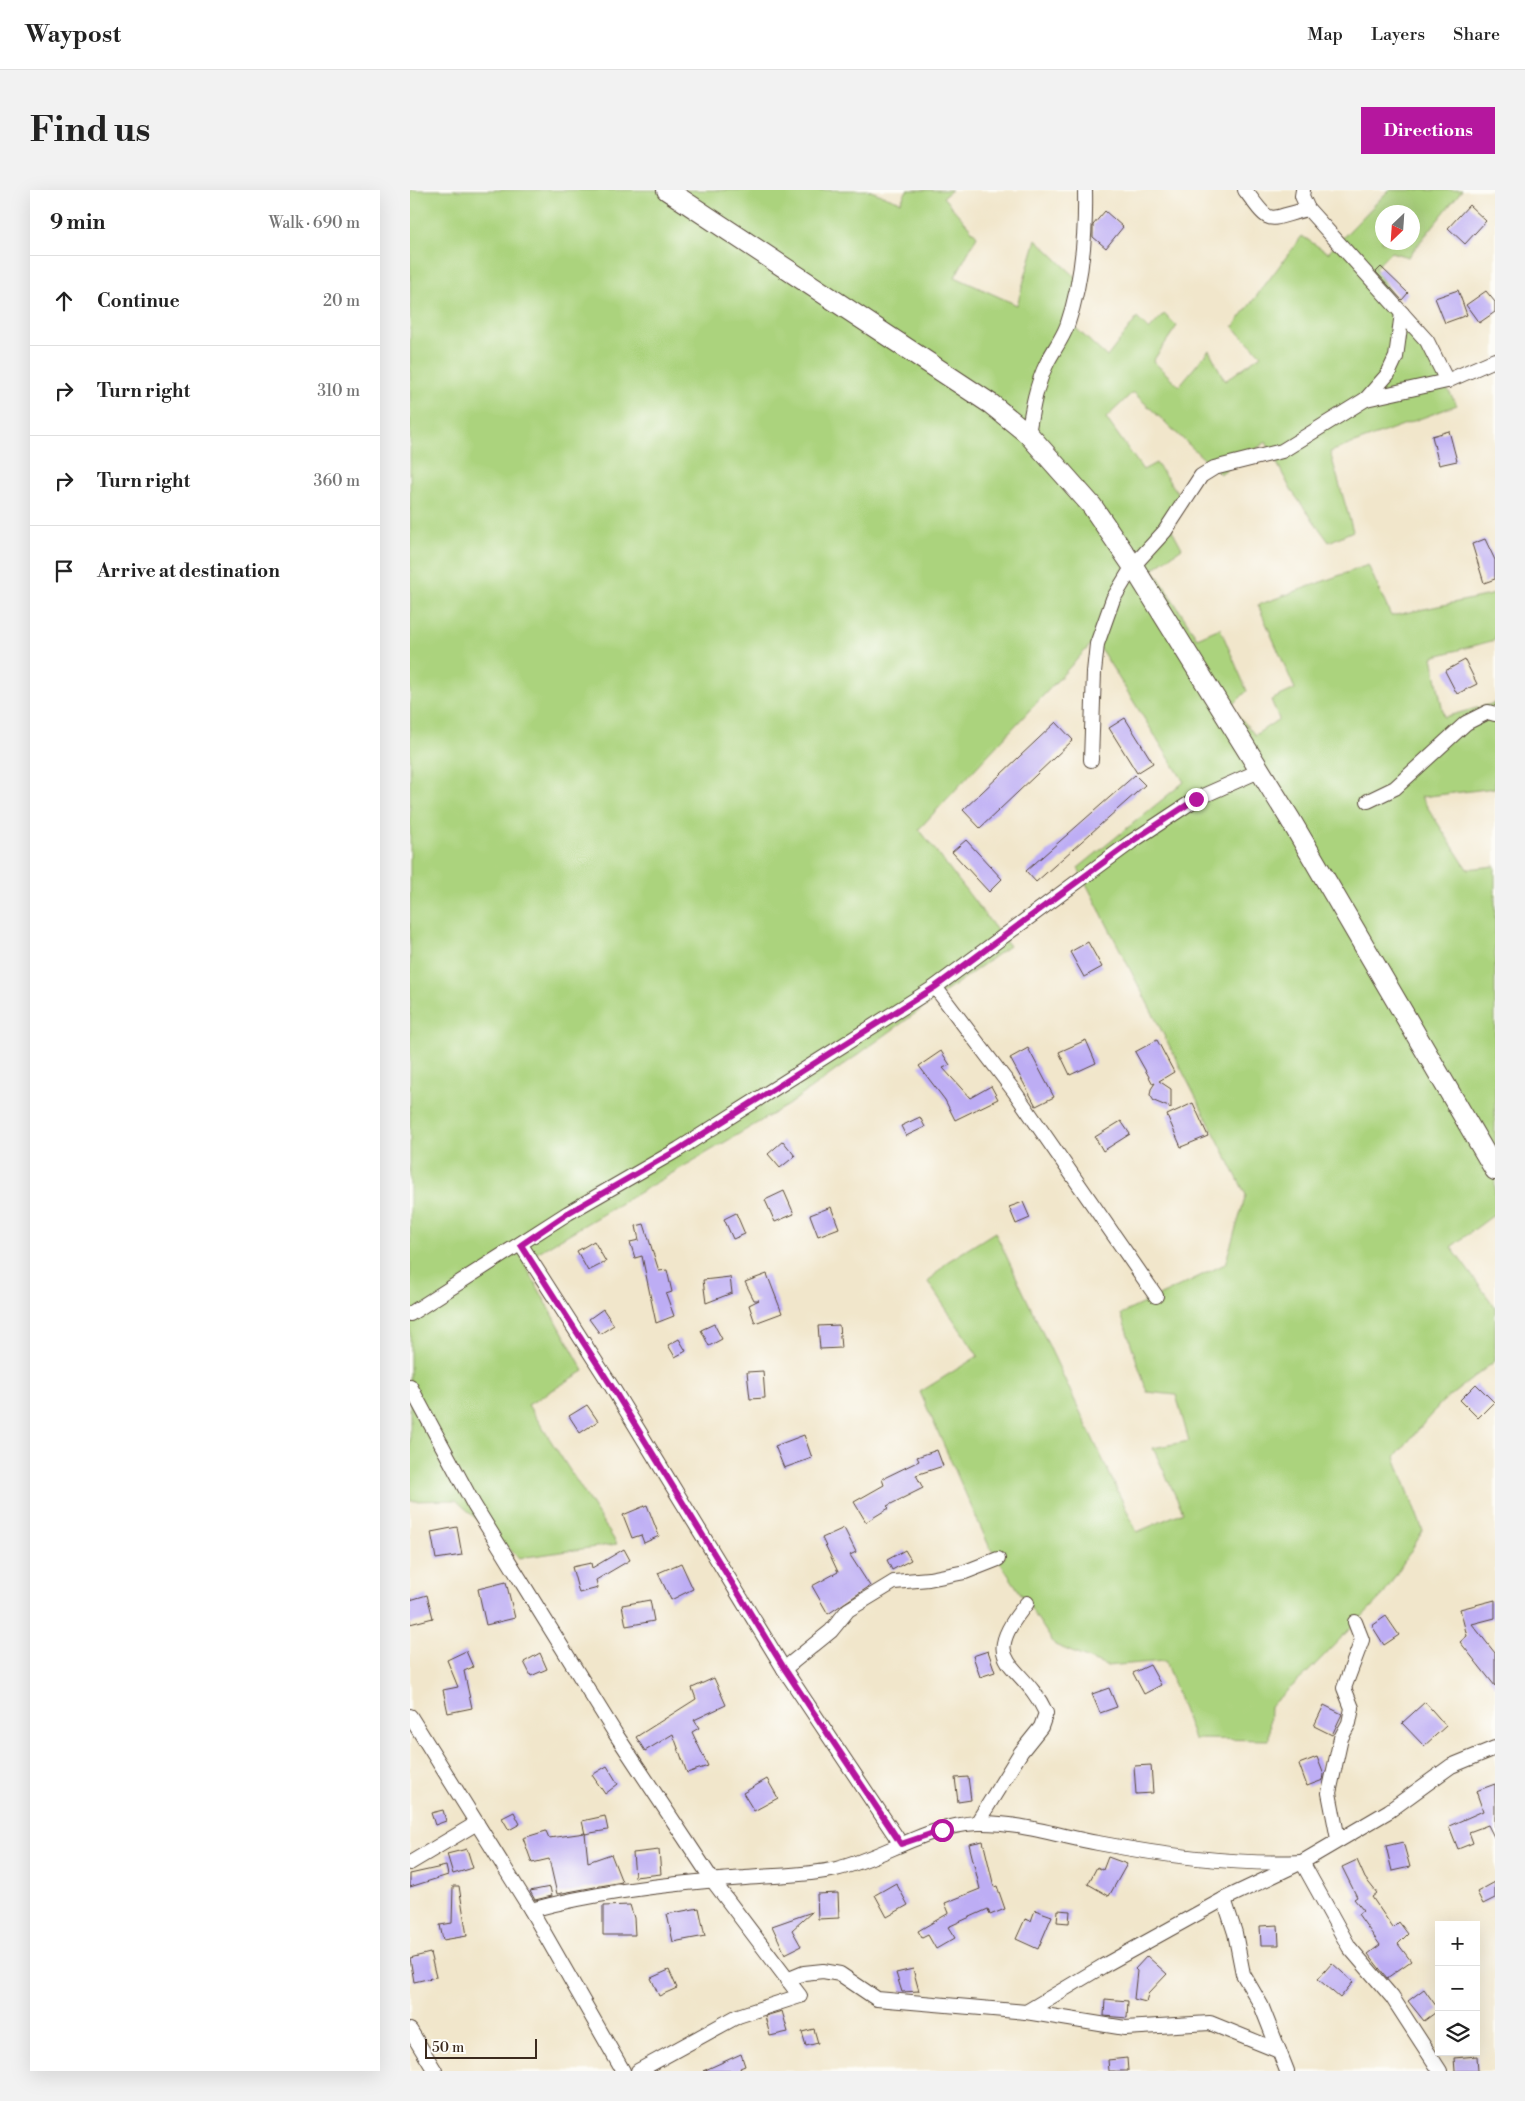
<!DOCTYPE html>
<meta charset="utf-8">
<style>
:root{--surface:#fff;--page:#f2f2f2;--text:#222;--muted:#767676;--line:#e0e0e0;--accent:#b5179e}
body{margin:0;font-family:"Libre Bodoni",serif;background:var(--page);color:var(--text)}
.controls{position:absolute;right:15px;bottom:15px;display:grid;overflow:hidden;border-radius:0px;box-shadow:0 5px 20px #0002}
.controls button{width:45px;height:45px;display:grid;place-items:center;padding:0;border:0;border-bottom:1px solid var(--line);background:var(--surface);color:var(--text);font:25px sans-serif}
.compass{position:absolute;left:965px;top:15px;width:45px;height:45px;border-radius:50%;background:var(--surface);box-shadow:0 5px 20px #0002;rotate:205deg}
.scale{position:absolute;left:15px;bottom:12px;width:112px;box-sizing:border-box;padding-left:5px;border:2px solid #3b2a1e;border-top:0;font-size:14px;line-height:18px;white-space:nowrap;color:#3b2a1e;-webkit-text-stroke:4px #fdfcf7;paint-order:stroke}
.stop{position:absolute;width:15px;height:15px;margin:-11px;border:4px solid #b5179e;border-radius:50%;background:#fff}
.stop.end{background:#b5179e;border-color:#fff;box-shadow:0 1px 5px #0008}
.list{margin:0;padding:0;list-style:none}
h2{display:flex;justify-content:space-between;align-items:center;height:65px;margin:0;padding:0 20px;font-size:21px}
h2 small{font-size:16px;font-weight:400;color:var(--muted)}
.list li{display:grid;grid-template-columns:32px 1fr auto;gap:15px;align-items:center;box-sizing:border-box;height:90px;padding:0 20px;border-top:1px solid var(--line)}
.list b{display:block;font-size:19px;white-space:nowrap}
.list em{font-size:16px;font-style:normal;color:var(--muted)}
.icon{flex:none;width:28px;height:28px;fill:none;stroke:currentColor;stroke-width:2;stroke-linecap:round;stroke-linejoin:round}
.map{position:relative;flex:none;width:1085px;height:1881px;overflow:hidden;border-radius:0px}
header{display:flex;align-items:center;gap:30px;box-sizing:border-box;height:70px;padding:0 25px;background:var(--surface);border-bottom:1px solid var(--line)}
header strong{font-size:24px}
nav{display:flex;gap:28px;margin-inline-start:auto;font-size:18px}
.intro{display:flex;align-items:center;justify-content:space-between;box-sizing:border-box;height:120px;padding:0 30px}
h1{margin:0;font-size:35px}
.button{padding:12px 22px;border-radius:0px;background:var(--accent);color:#fff;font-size:18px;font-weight:700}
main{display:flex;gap:30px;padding:0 30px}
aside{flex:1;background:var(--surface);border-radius:0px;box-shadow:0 5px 20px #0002}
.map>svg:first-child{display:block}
</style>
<header>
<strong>Waypost</strong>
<nav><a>Map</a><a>Layers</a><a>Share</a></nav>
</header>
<div class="intro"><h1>Find us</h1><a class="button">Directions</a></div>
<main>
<aside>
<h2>9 min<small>Walk · 690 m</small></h2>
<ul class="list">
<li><svg class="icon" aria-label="ahead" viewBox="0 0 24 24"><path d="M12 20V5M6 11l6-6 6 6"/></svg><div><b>Continue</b></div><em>20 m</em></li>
<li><svg class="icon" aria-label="right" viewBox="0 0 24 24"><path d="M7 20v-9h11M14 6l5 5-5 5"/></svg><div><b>Turn right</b></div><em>310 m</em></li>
<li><svg class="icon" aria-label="right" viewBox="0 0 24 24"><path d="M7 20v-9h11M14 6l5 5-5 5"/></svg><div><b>Turn right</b></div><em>360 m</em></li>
<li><svg class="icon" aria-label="arrive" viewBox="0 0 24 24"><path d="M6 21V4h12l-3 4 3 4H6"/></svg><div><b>Arrive at destination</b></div></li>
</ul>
</aside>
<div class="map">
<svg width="1085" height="1881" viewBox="0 0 1085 1881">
<rect width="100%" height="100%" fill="#fdfcf7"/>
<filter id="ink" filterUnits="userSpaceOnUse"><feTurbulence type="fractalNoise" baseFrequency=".02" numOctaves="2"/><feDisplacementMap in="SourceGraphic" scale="10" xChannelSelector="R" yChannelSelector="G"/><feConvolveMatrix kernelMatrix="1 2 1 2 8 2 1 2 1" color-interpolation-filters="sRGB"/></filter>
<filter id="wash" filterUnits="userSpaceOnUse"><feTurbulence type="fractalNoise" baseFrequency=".0096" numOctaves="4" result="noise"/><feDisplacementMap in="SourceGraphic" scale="20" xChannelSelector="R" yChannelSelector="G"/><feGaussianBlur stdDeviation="1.12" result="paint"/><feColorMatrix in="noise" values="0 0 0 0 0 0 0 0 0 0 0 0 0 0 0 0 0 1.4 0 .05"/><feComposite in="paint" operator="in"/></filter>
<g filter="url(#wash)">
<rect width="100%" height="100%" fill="#f1e6cb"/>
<!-- green -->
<path fill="#abd37d" stroke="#737e4e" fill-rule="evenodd" d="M0,0H458L491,12L497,0H542L533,7L567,46L545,87L607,115L626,49L674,95L656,129L697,167L727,128L739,140L754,124L767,136L743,171L769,196L799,160L815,191L851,165L823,137L892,46L918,63L979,0H1052L998,67L981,62L965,78L1047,215L920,262L943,341L919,352L881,300L856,252L810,284L723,202L696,228L733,280L746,273L776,314L755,327L772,358L743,379L787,448L810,438L837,501L821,517L845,545L869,529L861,510L885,499L848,415L958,375L981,426L1085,404V450L1022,467L1034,527L1085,513V598L1011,607L1057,679L1085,676V1024L1041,1057L1085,1117V1171L1031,1213L985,1267L1013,1341L974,1404L896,1484L860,1516L859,1550L784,1549L755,1471L696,1476L645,1455L579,1356L510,1202L568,1166L518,1092L537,1072L585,1042L727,1342L773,1322L743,1258L779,1251L766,1205L737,1202L711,1124L815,1074L836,1005L668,678L774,592L685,450L509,639L599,756L378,915L113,1071L174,1181L118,1215L207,1354L109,1368L46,1310L0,1311ZM972,22H1002V52H972Z"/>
<g id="blocks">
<!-- building -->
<g fill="#bdadf4">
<polygon points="1059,15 1076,31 1055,54 1038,38"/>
<polygon points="695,21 713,37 696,58 683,47 683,35"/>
<polygon points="971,77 998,103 992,110 966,82"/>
<polygon points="1048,100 1057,125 1035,133 1025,108"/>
<polygon points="1076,101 1085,112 1085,122 1069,133 1056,115"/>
<polygon points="1039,241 1047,271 1029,275 1022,246"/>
<polygon points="1075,349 1085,370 1085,389 1074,393 1062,354"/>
<polygon points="1055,470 1067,494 1047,504 1035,481"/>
<polygon points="715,528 743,573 727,583 699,538"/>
<polygon points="646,532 663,550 570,638 553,620"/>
<polygon points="725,585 735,595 626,692 616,681"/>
<polygon points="556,650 592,689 579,702 542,662"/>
<polygon points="678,752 692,777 674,787 660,762"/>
<polygon points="676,850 686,873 660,885 649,862"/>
<polygon points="747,850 764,882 749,891 761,899 761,918 744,911 740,905 741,899 745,893 743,894 725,862"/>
<polygon points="618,858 644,907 626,916 600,868"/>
<polygon points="531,861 540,875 533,878 560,908 581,896 588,909 545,930 535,910 509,876"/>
<polygon points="783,913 798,946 771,957 757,925"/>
<polygon points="510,927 515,937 496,946 491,936"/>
<polygon points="711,931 720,944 693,961 685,947"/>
<polygon points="373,951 385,966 370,978 358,964"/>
<polygon points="374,1001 384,1024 365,1032 355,1010"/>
<polygon points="613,1012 620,1028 606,1034 599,1017"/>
<polygon points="421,1017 429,1038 408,1046 400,1025"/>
<polygon points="326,1023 335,1044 323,1049 314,1029"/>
<polygon points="234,1034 249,1081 257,1080 262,1102 256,1104 264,1126 246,1133 232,1066 225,1068 220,1052 229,1050 226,1036"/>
<polygon points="184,1051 196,1072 178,1081 167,1061"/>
<polygon points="357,1084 372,1123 345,1133 339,1115 349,1110 344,1110 335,1092"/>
<polygon points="320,1087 322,1103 296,1113 293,1090"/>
<polygon points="193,1119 204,1135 190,1144 179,1129"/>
<polygon points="304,1134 312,1149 299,1156 291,1140"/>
<polygon points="429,1135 431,1158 410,1159 408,1136"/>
<polygon points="269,1149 276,1161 265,1167 258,1155"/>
<polygon points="353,1181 355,1208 340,1209 337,1182"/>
<polygon points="1066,1194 1084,1212 1068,1228 1050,1210"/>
<polygon points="177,1215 188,1231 170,1243 159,1226"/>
<polygon points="394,1245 402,1268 374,1278 365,1256"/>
<polygon points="527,1260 533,1276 506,1285 513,1298 477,1316 479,1318 456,1332 444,1312 474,1295 472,1289 509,1271 507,1267"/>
<polygon points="237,1315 249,1346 234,1353 231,1345 222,1348 213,1325"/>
<polygon points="47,1337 52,1365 26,1369 21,1342"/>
<polygon points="434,1338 446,1362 440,1365 460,1396 418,1424 402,1396 428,1382 412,1348"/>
<polygon points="214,1359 220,1370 186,1390 188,1398 169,1403 162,1377 181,1373 182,1378"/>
<polygon points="495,1360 501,1370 482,1380 477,1370"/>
<polygon points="271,1373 283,1399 261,1410 248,1383"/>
<polygon points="96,1392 105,1428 76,1435 68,1399"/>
<polygon points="17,1405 23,1428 0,1434 0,1410"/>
<polygon points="240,1410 244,1431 216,1436 212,1415"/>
<polygon points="1085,1410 1085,1428 1062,1434 1085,1463 1085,1496 1050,1452 1057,1446 1050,1419"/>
<polygon points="976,1426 989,1445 974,1455 962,1436"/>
<polygon points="56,1461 63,1477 54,1481 62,1518 38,1523 33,1500 48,1497 37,1470"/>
<polygon points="578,1461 585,1482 570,1487 563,1466"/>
<polygon points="130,1463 137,1479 121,1486 114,1472"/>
<polygon points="740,1475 751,1495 734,1504 723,1483"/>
<polygon points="304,1488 316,1515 284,1530 289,1538 282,1542 298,1576 277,1583 263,1544 235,1561 226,1547 286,1509 282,1498"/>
<polygon points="699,1498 707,1517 690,1523 682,1504"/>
<polygon points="1015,1512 1036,1536 1014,1556 992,1533"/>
<polygon points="914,1515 932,1524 922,1545 904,1536"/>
<polygon points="907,1567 914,1585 913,1590 897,1596 889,1574"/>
<polygon points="741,1575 743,1603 726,1604 724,1576"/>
<polygon points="197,1576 208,1594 195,1604 182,1585"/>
<polygon points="558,1587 561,1610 548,1612 545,1588"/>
<polygon points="357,1589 368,1608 344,1621 333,1603"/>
<polygon points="1085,1594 1085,1649 1078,1635 1059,1642 1063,1653 1048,1659 1039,1636 1073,1621 1066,1601"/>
<polygon points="33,1620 36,1631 25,1635 21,1623"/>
<polygon points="104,1622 110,1634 99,1640 92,1628"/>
<polygon points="195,1626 198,1640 175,1644 172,1631"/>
<polygon points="136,1641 139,1648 175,1643 178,1672 201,1664 212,1692 147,1704 139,1669 122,1673 113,1648"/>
<polygon points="573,1651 584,1697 587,1696 595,1719 580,1725 578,1719 538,1737 545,1748 526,1759 518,1745 512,1748 508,1741 539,1723 535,1713 570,1699 559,1654"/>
<polygon points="993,1652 1000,1677 982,1681 976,1656"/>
<polygon points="57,1659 63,1678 43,1684 37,1664"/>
<polygon points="249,1660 251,1684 225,1687 223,1663"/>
<polygon points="698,1667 717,1674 699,1706 678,1694 687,1677 693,1680"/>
<polygon points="947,1670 955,1688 967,1703 962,1707 983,1738 989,1732 998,1744 988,1754 1001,1771 977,1788 958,1764 970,1755 948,1724 953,1720 944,1709 947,1707 932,1677"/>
<polygon points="36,1676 38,1685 0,1697 0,1684"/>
<polygon points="1085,1692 1085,1708 1073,1714 1067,1702"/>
<polygon points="486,1693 498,1715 477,1727 465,1705"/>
<polygon points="43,1696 49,1696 57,1746 33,1750 30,1735 42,1733"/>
<polygon points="140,1697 142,1706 125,1710 121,1703 120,1701"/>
<polygon points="428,1703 429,1728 408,1729 407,1704"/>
<polygon points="220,1715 224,1728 225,1745 193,1745 193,1716"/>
<polygon points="289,1718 295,1746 263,1752 257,1724"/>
<polygon points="625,1720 642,1726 628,1759 606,1749 615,1729 621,1731"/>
<polygon points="648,1720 660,1721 659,1733 647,1732"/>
<polygon points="402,1722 382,1740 391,1756 375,1764 362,1736"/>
<polygon points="868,1735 869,1755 851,1755 850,1736"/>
<polygon points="20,1763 26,1787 4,1792 0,1768"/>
<polygon points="737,1766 757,1784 738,1804 736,1812 724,1809 727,1781 725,1779"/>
<polygon points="922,1773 943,1792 930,1808 908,1789"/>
<polygon points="503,1779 509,1801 492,1802 486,1783"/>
<polygon points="259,1780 267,1798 249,1806 241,1788"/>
<polygon points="1014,1799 1029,1820 1014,1831 998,1811"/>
<polygon points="695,1809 718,1811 717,1828 694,1826"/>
<polygon points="372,1821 378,1842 360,1846 355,1826"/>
<polygon points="404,1839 408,1853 396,1856 392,1842"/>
<polygon points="331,1864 335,1876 330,1878 331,1881 293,1881"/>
<polygon points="1067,1866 1068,1881 1045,1881 1044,1868"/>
<polygon points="717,1868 718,1881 699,1881 698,1870"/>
</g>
</g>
</g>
<g filter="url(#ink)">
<use href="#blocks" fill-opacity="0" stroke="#564638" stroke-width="1"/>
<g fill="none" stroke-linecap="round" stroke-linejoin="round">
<defs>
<g id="street">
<path d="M835,0C863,38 855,29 898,19L1017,151L1037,191"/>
<polyline points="893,0 892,6 898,19"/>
<polyline points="956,209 1037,191 1085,170"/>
<path d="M618,244C622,220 626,195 637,173C643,161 652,149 657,136C672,92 676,47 675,0"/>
<polyline points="681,570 684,482 687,454 703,409 723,376 755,341 791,286 804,278 872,261 956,209 978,184 986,167 992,123"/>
<polyline points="958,611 985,598 1056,533 1078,522 1085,524"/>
<polyline points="525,797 604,901 746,1106"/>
<polyline points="111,1055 202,1197 374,1479 491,1654"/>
<polyline points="0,1124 158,1023 269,959 525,797 721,652 786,609 849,581"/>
<polyline points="0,1196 64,1315 205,1543 303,1691 390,1806 328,1826 228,1881"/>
<polyline points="374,1479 421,1441 438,1420 484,1392 519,1389 555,1382 588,1369"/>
<polyline points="0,1526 121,1720 213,1881"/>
<path d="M567,1633L611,1562L631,1537L636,1523C612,1470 565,1476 617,1413"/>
<polyline points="928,1649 919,1603 931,1548 939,1533 942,1518 934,1498 952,1450 945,1432"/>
<polyline points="0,1673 67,1633"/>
<polyline points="814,1709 825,1743 833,1784 851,1815 877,1881"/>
<path d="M121,1720C190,1701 264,1693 335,1688C366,1685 395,1686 426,1679C473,1668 517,1635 568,1633C608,1632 649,1646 688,1653C751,1665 828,1675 892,1672L939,1757L982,1807L1030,1881"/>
<polyline points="377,1790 394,1783 413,1781 430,1784 467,1809 616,1822 715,1838 800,1833 869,1861"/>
<polyline points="616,1822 693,1776 814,1709 892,1672 979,1621 1041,1576 1085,1558"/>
<polyline points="0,1840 25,1881"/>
</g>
<polyline id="secondary" points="257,0 581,214 618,244 682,316 723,376 880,629 1085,980"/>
</defs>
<!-- street casing -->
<use href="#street" stroke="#564638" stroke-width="16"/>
<!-- secondary casing -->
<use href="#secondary" stroke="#564638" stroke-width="22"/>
<!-- street -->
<use href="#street" stroke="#fff" stroke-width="14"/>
<!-- secondary -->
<use href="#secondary" stroke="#fff" stroke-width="20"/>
</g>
</g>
<g fill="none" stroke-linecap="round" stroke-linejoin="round" filter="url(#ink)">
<!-- route -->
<polyline stroke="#b5179e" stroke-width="6" points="532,1640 491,1654 374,1478 202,1197 111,1055 158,1023 269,959 525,797 721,652 786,609"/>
</g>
</svg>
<div class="controls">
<button>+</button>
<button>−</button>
<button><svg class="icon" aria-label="layers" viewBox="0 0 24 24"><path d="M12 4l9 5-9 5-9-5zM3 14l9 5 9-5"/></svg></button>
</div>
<svg class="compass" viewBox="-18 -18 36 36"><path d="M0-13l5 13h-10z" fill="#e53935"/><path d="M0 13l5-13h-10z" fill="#767676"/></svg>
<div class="scale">50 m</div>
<div class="stop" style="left:532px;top:1640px"></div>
<div class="stop end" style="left:786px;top:609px"></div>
</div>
</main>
